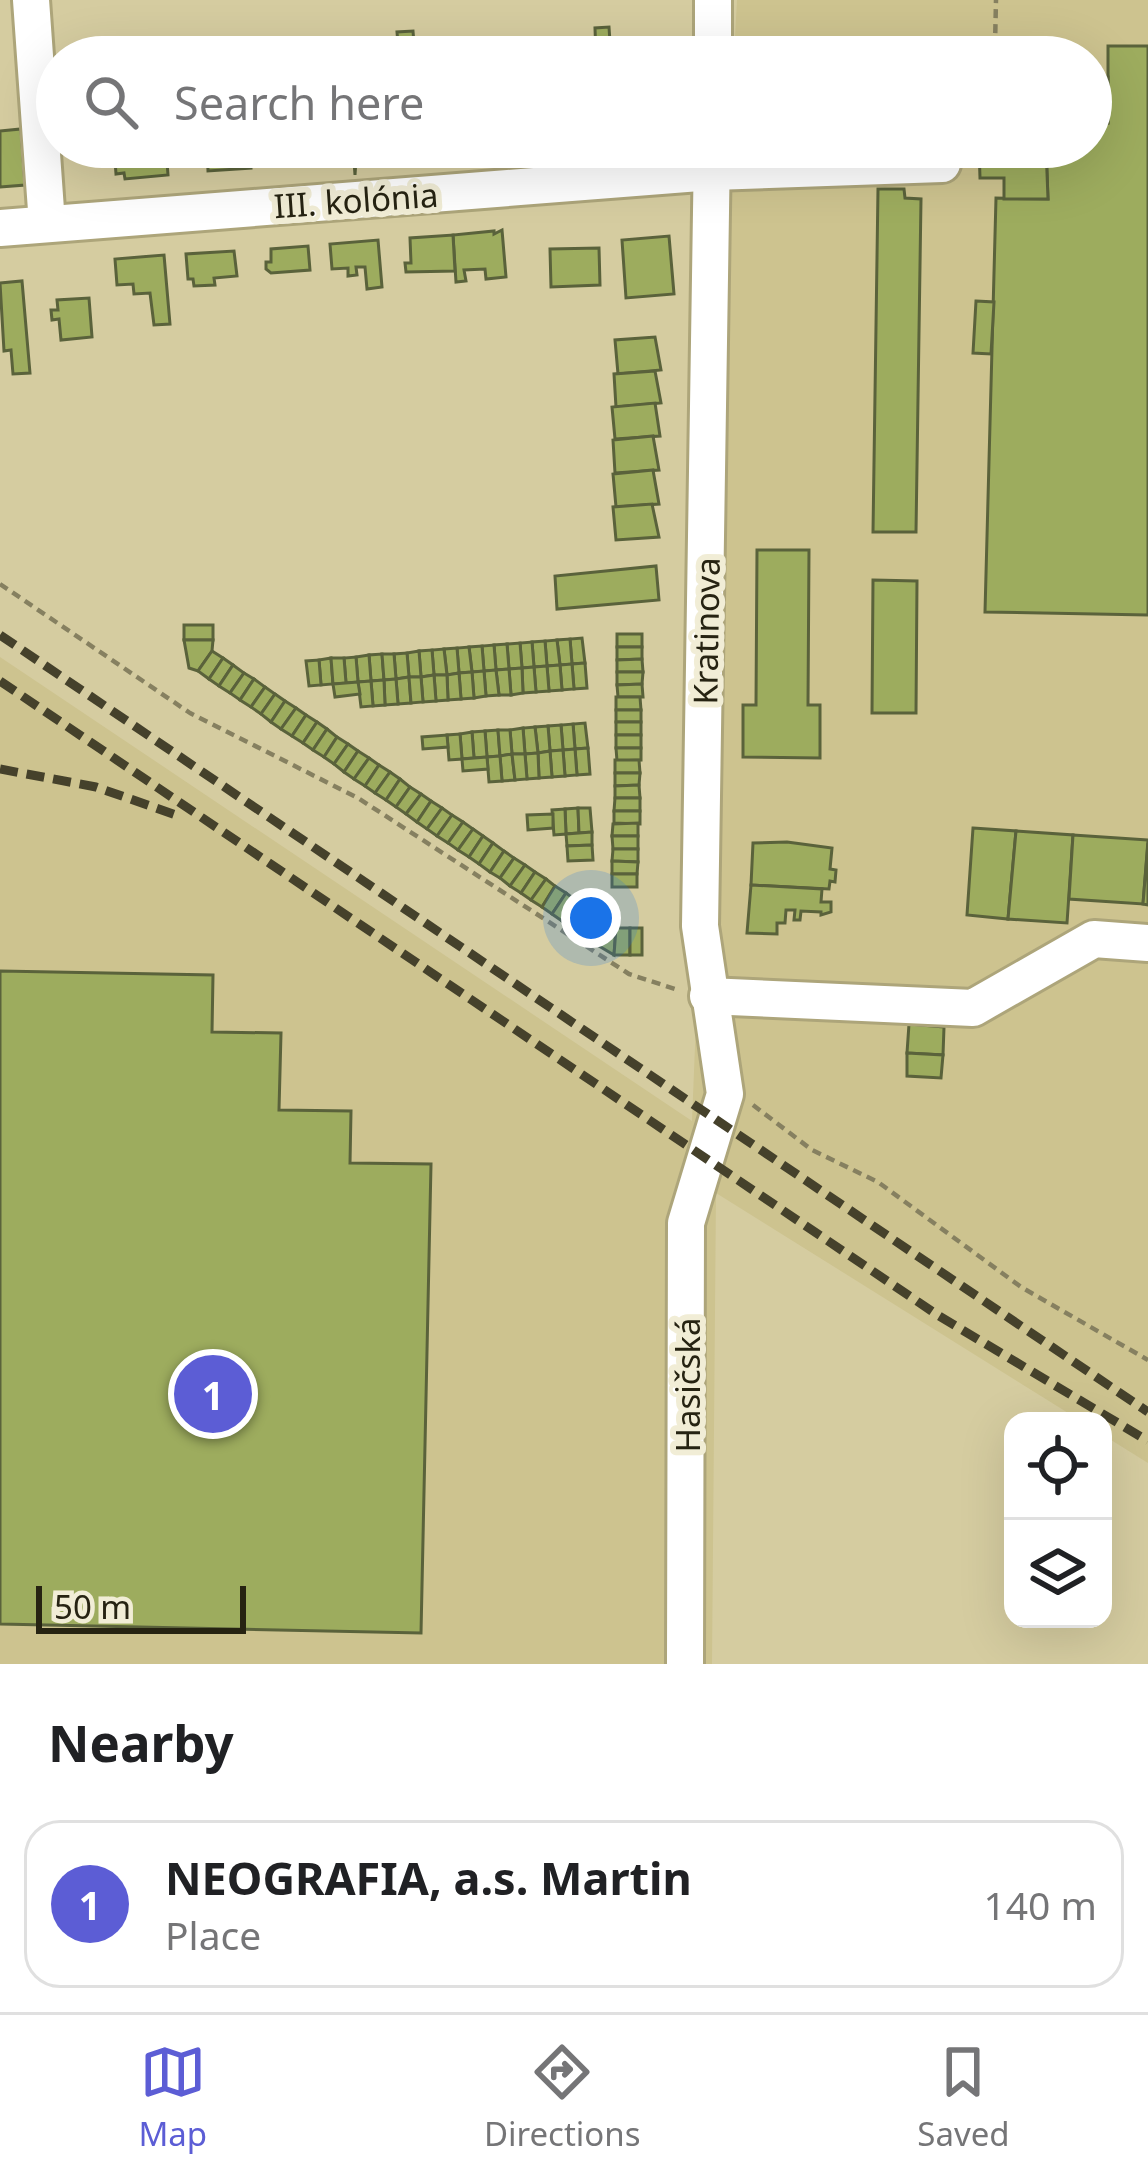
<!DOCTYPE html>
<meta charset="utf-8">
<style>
:root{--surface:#fff;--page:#f6f6f6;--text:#202124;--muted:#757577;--line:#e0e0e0;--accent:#5c5dd5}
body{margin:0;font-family:"Noto Sans",sans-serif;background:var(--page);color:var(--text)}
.controls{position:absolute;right:36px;bottom:36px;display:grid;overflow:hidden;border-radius:24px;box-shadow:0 12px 48px #0002}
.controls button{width:108px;height:108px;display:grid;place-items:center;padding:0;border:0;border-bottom:3px solid var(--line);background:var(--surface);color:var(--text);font:60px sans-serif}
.scale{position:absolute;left:36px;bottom:30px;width:210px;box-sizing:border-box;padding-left:12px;border:6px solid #262312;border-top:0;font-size:33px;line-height:42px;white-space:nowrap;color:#262312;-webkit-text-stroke:9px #f1edd6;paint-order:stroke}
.you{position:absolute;left:591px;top:918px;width:42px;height:42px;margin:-30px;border:9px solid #fff;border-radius:50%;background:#1a73e8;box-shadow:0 0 0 18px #1a73e833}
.badge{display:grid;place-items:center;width:78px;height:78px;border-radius:50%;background:var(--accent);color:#fff;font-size:39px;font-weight:700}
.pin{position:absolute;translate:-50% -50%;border:6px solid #fff;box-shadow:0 3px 12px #0006}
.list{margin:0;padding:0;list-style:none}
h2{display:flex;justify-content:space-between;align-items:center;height:156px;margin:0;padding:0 48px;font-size:51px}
h2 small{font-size:39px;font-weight:400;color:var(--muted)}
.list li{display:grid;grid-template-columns:78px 1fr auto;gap:36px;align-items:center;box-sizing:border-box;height:168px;margin:0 24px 24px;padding:0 24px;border:3px solid var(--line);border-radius:36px}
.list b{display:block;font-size:45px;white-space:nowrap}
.list p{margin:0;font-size:39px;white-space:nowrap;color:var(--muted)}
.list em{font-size:39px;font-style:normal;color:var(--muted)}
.icon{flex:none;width:66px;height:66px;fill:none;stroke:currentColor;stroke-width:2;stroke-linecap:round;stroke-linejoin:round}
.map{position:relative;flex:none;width:1148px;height:1664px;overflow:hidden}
.search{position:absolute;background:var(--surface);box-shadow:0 12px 48px #0002;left:36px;right:36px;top:36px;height:132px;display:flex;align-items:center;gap:30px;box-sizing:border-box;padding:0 42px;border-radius:66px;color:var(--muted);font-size:45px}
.sheet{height:348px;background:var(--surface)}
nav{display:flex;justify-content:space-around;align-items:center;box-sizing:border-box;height:168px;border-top:3px solid var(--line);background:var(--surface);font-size:33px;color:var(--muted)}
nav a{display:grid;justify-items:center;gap:6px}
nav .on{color:var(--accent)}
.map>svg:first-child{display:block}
</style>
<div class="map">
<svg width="1148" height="1664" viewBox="0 0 1148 1664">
<rect width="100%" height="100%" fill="#d5cca0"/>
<!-- built -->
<polygon fill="#cdc38f" points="737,0 1148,0 1148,1463 1103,1435 1103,1421 1081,1421 716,1193 712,1664 0,1664 0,657 692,1121 731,147 1091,147 1091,57 734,57"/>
<!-- building -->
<g fill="#9dac5e" stroke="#5a623b" stroke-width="3">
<polygon points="609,27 611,57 596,57 595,28"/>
<polygon points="413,31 415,57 399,57 397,32"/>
<polygon points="1108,46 1148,46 1148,615 985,612 996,198 1048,199 1046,147 1091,147 1091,126 1108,123"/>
<polygon points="1091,77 1108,77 1108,123 1096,123 1097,113 1091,112"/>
<polygon points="21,129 25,185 0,187 0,131"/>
<polygon points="114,147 126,147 126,153 166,149 168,175 125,179 124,173 116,174"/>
<polygon points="126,147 157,147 157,150 126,153"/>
<polygon points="207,147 250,147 251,168 208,171"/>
<polygon points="297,147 324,147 325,163 298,165"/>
<polygon points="353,147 398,147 398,157 356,160 355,175"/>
<polygon points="436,147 473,147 473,151 436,153"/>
<polygon points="979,147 1046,147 1048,199 1004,199 1004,178 980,178"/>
<polygon points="878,189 904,189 905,198 921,199 916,532 873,532"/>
<polygon points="502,230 506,277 486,279 485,269 464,270 466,281 456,282 453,235 494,231 494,234"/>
<polygon points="453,235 455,271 406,272 405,263 411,263 410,238"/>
<polygon points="669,236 674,294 626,298 622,240"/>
<polygon points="378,240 382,287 367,289 365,267 356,267 357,275 348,276 348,268 332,269 330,244"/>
<polygon points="308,246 310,270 271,273 266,269 266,262 271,262 271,249"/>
<polygon points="599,248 600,285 551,287 550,249"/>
<polygon points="234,251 237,276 214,278 215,285 194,286 193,279 188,279 186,254"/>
<polygon points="164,255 170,324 154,325 150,293 134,294 133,284 117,285 115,259"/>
<polygon points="22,281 30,373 13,374 11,350 4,351 0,283"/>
<polygon points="89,298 92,337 61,340 59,319 52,320 51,310 58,310 57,300"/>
<polygon points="976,301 994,302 991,354 973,353"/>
<polygon points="655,337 661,370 618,374 615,340"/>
<polygon points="655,371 661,403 616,407 614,374"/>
<polygon points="655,403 660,436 615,439 612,407"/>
<polygon points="653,436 659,470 615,473 613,440"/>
<polygon points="653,470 659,504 616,507 613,474"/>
<polygon points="652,504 659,537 616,540 613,507"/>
<polygon points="757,550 809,550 808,705 820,705 820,758 743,757 743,705 756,705"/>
<polygon points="656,566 659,600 557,609 555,576"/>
<polygon points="873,580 917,581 916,713 872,713"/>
<rect x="184" y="625" width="29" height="15"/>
<rect x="617" y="634" width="25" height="13"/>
<polygon points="582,638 585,663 572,664 570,639"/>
<polygon points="570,639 572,664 560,665 557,640"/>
<polygon points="184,640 213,640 212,651 198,671 189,668"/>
<polygon points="557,640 560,665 547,666 545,641"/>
<polygon points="545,641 547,666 534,667 532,642"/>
<polygon points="532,642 534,667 522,668 520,643"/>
<polygon points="520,643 522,668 509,669 507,644"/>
<polygon points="507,644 509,669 496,670 494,645"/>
<polygon points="494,645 496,670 484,671 482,646"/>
<polygon points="482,646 484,671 472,672 469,647"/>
<polygon points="469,647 472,672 459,673 457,648"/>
<polygon points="617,647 642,647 642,659 617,660"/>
<polygon points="457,648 459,673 447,675 444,649"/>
<polygon points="444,649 447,675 434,675 432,650"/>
<polygon points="432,650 434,675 421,677 419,651"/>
<polygon points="212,651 223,658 209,679 198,671"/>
<polygon points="419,651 421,677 409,677 407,653"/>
<polygon points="407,653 409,677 396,679 394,654"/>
<polygon points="382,654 384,680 371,681 369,655"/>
<polygon points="382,654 394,654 396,679 384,680"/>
<polygon points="369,655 371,681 358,682 356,657"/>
<polygon points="356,657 358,682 346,683 344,658"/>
<polygon points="223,658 233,665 219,686 209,679"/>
<polygon points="331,658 333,684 321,685 319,660"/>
<polygon points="331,658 344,658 346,683 333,684"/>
<polygon points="642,659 643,672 617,672 617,660"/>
<polygon points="319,660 321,685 309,686 306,661"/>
<polygon points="585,663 587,688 574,689 572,664"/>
<polygon points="572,664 574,689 562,690 560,665"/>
<polygon points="233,665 244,673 230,693 219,686"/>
<polygon points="560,665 562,690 549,691 547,666"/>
<polygon points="547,666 549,691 536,692 534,667"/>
<polygon points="534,667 536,692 523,693 522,668"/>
<polygon points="522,668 523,693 511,695 509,669"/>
<polygon points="509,669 511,695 499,695 496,670"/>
<polygon points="496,670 499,695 486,696 484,671"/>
<polygon points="484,671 486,696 474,698 472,672"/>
<polygon points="472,672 474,698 461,699 459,673"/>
<polygon points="617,672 643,672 642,684 617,685"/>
<polygon points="244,673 254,679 240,700 230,693"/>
<polygon points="459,673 461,699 448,700 447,675"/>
<polygon points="434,675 447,675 448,700 436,701"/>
<polygon points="434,675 436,701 423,702 421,677"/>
<polygon points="409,677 411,703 398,704 396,679"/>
<polygon points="409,677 421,677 423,702 411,703"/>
<polygon points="254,679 265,687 251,707 240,700"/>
<polygon points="396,679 398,704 385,705 384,680"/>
<polygon points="384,680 385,705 373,706 371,681"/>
<polygon points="371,681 373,706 361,707 358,682"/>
<polygon points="358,682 360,694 335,697 333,684"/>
<polygon points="642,684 643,697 618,697 617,685"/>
<polygon points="265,687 275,694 261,714 251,707"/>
<polygon points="275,694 285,701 271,722 261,714"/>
<polygon points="616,697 640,697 641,710 616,710"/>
<polygon points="285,701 296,708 281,729 271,722"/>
<polygon points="296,708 306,715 292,736 281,729"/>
<rect x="616" y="710" width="25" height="12"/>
<polygon points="306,715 317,722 303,743 292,736"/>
<polygon points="317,722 327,729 313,750 303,743"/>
<rect x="616" y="722" width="25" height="13"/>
<polygon points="585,723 588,748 575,749 573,724"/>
<polygon points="573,724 575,749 563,750 561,725"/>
<polygon points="561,725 563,750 550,751 548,726"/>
<polygon points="548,726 550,751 538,753 535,727"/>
<polygon points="535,727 538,753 525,754 523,728"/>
<polygon points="523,728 525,754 512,754 510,730"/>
<polygon points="327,729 337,737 324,757 313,750"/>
<polygon points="498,730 500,756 487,757 485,731"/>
<polygon points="498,730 510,730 512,754 500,756"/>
<polygon points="485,731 487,757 474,758 472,732"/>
<polygon points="472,732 474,758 462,759 460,734"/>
<polygon points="460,734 462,759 449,760 447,735"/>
<polygon points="447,735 448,747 423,749 422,737"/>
<rect x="616" y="735" width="25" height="13"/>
<polygon points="337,737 348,744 334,764 324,757"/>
<polygon points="348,744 358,751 344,772 334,764"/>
<polygon points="588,748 590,774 577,775 575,749"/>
<polygon points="616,748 641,748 641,760 617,761"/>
<polygon points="575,749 577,775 565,776 563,750"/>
<polygon points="563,750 565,776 552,777 550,751"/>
<polygon points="358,751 369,758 354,779 344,772"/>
<polygon points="550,751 552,777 539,778 538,753"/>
<polygon points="538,753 539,778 527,779 525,754"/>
<polygon points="512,754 515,780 502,781 500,756"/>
<polygon points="512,754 525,754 527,779 515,780"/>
<polygon points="500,756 502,781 489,782 487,757"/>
<polygon points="487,757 488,769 463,771 462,759"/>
<polygon points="369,758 379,765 365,786 354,779"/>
<polygon points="615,760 639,760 640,773 615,773"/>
<polygon points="379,765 390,772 375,793 365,786"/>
<polygon points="390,772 400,779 386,800 375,793"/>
<polygon points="615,773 640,773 639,785 615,786"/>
<polygon points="400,779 410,787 396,807 386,800"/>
<polygon points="639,785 640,798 615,798 615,786"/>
<polygon points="410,787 421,794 406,814 396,807"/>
<polygon points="421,794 431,801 417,822 406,814"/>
<polygon points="615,798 640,798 640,811 614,811"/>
<polygon points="431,801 442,808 427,829 417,822"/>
<polygon points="442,808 452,815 437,836 427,829"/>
<polygon points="578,808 579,833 566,834 565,809"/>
<polygon points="578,808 590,808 592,832 579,833"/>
<polygon points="565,809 566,834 554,835 552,810"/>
<polygon points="614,811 640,811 640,824 614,823"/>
<polygon points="553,814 553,828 528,830 527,815"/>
<polygon points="452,815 463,822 448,843 437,836"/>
<polygon points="463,822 473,829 458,850 448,843"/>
<polygon points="638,823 638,836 612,836 613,824"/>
<polygon points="973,828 1016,831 1008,919 967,915"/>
<polygon points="473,829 483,836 469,857 458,850"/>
<polygon points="1016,831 1073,835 1067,923 1008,919"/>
<polygon points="592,832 592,845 567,846 566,834"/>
<polygon points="1073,835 1148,840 1143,904 1069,899"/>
<polygon points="483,836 493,843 479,864 469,857"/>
<polygon points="612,836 638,836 638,849 613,849"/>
<polygon points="787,842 832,848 830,869 836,870 835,882 830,881 829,889 751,885 753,843"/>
<polygon points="493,843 504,851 490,872 479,864"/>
<polygon points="1148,843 1148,905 1143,904"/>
<polygon points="592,845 593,860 568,861 567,846"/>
<polygon points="613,849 638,849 638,862 612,861"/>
<polygon points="504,851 514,858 500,878 490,872"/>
<polygon points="514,858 525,865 510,886 500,878"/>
<polygon points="612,861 638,862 637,874 612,874"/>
<polygon points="525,865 535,872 521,893 510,886"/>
<polygon points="535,872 546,879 531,900 521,893"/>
<rect x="612" y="874" width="25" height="13"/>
<polygon points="546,879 555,886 542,907 531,900"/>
<polygon points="751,885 822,889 821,902 831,902 831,912 821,915 821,912 801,911 800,920 794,920 795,910 786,910 785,923 777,923 777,934 747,933"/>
<polygon points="555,886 566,893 552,914 542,907"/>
<polygon points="566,893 577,901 562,921 552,914"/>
<polygon points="577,901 587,908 573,928 562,921"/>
<polygon points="587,908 598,915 583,936 573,928"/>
<polygon points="598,915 608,922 594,943 583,936"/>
<polygon points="608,922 616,928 614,955 594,943"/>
<polygon points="616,928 630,928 630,955 614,955"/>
<rect x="630" y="928" width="12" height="27"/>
<polygon points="0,971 213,975 212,1032 281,1033 279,1110 351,1111 350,1163 431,1164 421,1633 0,1624"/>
<polygon points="909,1024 944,1027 943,1055 907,1053"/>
<polygon points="907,1053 943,1055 941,1078 907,1076"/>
</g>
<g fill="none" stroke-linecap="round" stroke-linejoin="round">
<defs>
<g id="minor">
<polyline points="31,0 47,224"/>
<polyline points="713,57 713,0"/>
<polyline points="0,228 712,172 942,164"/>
<polyline points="708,996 973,1008 1094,939 1148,943"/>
<polyline points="685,1664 686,1223 725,1094 700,926 712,147"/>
</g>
</defs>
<!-- minor casing -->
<use href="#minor" stroke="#ada57a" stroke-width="42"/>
<!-- path -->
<g stroke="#868060" stroke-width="4.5" stroke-dasharray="9 6" stroke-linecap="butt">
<polyline points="832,57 832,53 995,46 996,0"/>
<polyline points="0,584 190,713 358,798 629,974 678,990"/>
<polyline points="753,1105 812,1150 878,1182 1021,1287 1148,1360"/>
</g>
<!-- minor -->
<use href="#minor" stroke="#fff" stroke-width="36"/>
<!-- rail -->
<g stroke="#45412b" stroke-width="9" stroke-dasharray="18 9" stroke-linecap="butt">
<polyline points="0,635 1148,1412"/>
<polyline points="0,681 939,1316 1148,1441"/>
<polyline points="0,769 96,787 179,816"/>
</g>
</g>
<g text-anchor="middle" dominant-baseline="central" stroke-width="12" stroke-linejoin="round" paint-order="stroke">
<!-- street labels -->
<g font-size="33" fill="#262312" stroke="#f1edd6">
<text transform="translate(356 200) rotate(-4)">III. kolónia</text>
<text transform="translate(706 631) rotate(-89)">Kratinova</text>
<text transform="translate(687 1385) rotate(-90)">Hasičská</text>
</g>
</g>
</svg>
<div class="controls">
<button><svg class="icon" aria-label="locate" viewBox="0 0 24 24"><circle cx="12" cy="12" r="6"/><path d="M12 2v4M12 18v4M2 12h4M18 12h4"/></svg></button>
<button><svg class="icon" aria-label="layers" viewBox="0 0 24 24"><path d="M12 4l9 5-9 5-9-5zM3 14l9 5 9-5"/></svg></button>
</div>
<div class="scale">50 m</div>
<div class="you"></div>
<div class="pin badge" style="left:213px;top:1394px">1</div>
<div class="search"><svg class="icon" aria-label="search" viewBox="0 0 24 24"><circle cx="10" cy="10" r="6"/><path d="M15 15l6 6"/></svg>Search here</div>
</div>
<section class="sheet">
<h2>Nearby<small></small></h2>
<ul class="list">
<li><span class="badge">1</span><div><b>NEOGRAFIA, a.s. Martin</b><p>Place</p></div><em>140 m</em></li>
</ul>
</section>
<nav>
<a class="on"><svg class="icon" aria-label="map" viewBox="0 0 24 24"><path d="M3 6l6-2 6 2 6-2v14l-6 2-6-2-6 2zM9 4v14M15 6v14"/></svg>Map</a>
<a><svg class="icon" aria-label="directions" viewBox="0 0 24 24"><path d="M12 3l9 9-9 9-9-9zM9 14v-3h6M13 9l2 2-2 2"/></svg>Directions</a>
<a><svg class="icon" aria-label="saved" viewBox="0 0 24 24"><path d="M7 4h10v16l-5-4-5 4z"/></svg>Saved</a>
</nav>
